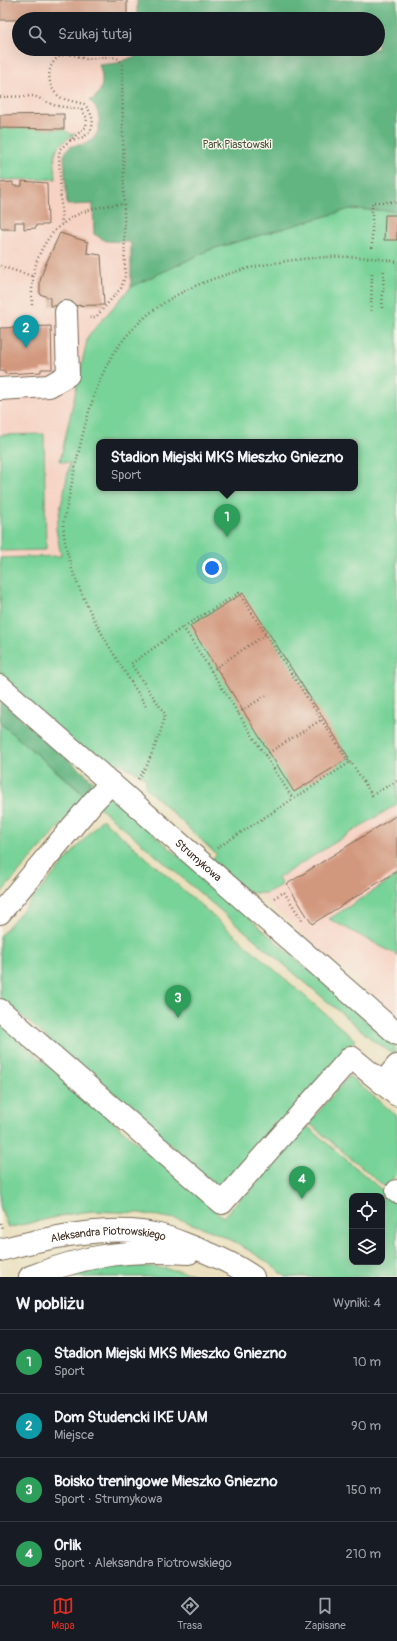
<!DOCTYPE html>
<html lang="pl">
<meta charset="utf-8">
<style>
:root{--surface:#171b24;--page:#242831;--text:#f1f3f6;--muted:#9ea1a6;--line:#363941;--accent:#d93025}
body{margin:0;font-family:Pangolin,sans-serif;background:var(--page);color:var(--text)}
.controls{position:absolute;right:12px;bottom:12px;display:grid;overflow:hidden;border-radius:8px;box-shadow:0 4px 16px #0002}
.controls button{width:36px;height:36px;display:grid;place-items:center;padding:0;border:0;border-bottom:1px solid var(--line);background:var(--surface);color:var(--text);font:20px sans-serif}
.you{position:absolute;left:212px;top:568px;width:14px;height:14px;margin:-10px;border:3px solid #fff;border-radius:50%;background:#1a73e8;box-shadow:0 0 0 6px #1a73e833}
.badge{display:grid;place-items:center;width:26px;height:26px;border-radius:50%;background:var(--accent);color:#fff;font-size:13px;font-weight:700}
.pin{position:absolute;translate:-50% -33px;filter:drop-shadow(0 1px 2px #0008)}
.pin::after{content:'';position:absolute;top:21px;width:14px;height:12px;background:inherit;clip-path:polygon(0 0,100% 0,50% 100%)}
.popup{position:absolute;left:96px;top:439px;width:262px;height:52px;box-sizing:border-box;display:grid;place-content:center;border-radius:8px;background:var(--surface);filter:drop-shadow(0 1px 3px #0005);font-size:13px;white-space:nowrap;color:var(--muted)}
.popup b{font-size:15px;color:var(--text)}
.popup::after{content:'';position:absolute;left:50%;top:100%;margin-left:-8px;border:8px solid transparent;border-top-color:var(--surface)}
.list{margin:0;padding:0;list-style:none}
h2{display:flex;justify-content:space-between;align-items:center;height:52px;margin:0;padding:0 16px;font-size:17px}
h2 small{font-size:13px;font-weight:400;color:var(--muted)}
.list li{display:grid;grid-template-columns:26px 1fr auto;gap:12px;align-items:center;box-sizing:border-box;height:64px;padding:0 16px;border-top:1px solid var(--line)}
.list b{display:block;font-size:15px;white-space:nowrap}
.list p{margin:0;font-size:13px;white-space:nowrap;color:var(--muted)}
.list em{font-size:13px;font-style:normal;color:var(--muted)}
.icon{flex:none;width:22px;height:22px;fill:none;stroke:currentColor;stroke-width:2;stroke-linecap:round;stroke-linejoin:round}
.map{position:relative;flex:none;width:397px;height:1277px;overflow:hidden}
.search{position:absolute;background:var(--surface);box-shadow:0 4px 16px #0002;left:12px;right:12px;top:12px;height:44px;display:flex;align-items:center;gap:10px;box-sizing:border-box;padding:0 14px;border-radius:22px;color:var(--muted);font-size:15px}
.sheet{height:308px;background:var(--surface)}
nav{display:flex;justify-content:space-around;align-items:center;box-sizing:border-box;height:56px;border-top:1px solid var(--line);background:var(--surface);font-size:11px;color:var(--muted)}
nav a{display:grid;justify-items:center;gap:2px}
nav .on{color:var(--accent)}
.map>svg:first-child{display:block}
</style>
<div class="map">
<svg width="397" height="1277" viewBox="0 0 397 1277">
<rect width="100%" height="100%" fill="#f7f3e8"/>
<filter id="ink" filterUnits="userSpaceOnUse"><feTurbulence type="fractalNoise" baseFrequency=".025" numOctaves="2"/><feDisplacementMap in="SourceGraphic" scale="8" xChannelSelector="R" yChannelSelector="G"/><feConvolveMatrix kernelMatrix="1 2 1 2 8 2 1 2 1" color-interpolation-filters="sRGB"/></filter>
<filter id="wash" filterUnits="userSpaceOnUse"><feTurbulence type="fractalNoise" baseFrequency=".012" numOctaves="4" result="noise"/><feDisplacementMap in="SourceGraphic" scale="16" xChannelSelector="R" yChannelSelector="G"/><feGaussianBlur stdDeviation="0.9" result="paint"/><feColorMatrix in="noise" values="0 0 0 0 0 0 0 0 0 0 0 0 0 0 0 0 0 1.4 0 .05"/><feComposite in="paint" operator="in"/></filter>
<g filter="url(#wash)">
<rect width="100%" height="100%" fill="#eae0be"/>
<!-- built -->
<g fill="#f6d2c3">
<polygon points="0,0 137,0 137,19 19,19 19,49 138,49 144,281 131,287 60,461 70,463 56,529 58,545 69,583 0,656"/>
<polygon points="397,804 397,1016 241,879 278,878"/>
</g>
<!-- green -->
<g fill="#78d399" stroke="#5a7e5c" fill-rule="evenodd">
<path d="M0,128L62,129L71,134H75C51,149 54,152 56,179L0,180Z"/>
<path d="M350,209L397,211V804L278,878L282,885L266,893H248L209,861L217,855L145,787L146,780L140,774L119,763L109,774L0,679V558L61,556L56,529L70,463L60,461L88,336L131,287L209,250ZM99,442H355V488H99Z"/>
<polygon points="44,434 46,550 0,551 0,435"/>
<polygon points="0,723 85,796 91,779 394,1045 395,1055 375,1042 86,796 0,894"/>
<polygon points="102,819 355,1040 223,1191 0,997 0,936"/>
<polygon points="397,876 397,955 329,919"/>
<path d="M0,1024L223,1217L245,1193L247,1195L307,1126L397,1203V1277H286L266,1261L237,1243L214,1232L182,1220L139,1213L92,1211L70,1214L8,1228L0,1206ZM352,1196H382V1262H352Z"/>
<polygon points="349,1076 397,1116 397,1174 385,1187 309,1123"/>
<path d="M133,1265C157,1267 181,1270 204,1277H68C89,1270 111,1266 133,1265Z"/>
</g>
<!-- forest -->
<g fill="#62b581" stroke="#4e7050">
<path d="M137,0H397V211L350,209L209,250L131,287V242L106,241L94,234L93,204L67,205L64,156C70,140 77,149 89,142C103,134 102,110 90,101C104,93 104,78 99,65L118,63L138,55V49H378V19H137Z"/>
<polygon points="0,700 91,779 86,796 0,723"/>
</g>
<g id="blocks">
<!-- building -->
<g fill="#d2987e">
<polygon points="0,0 127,0 127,19 0,20"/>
<polygon points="44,49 74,49 74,51 44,52"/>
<polygon points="64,114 64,129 0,128 0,115"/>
<polygon points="22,181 47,183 48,225 36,225 36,228 24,229 24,222 15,222 15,229 2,229 0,226 0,183 13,182 13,186 22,186"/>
<polygon points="385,215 397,215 397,240 384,240"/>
<polygon points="60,233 88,242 87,253 101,255 104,305 50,306 50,298 40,294 40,281 44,268"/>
<polygon points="51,326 52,369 41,369 41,372 5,374 5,371 0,371 0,328"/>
<polygon points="243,593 349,758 294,792 190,626"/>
<polygon points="397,815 397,871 312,924 287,884"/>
</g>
</g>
</g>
<g filter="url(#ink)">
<use href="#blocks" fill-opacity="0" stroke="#786a56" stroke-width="1"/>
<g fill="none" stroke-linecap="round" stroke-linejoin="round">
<defs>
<g id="minor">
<polyline points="0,389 49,386 68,375 66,312"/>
<path id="s1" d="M0,686L397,1034"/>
<polyline points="0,913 93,802 111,783"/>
<polyline points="0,1010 222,1203 351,1057 397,1095"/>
<polyline points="383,1083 397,1066"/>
<polyline points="397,1192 397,1191"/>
<path id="s2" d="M0,1250C45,1238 113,1223 159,1235C171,1238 182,1243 193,1247C214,1255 235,1264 253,1277"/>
<path d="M30,1277C86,1255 128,1249 189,1253"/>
</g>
</defs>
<!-- minor casing -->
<use href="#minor" stroke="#786a56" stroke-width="24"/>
<!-- path -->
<g stroke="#786a56" stroke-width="2.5" stroke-dasharray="1 3" stroke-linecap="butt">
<polyline points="0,97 34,96 56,106 81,109 87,118 86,127 60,149 59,156 62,224"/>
<path d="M70,140C93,139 100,121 84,104C77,102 68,101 60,97C45,87 45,60 64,55C74,52 80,59 88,59C98,58 110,55 119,59L122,64L125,276L121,288L96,317L87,318"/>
<polyline points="372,248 372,202 397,202"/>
<polyline points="0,266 32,276"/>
<path d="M32,305C29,242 62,207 124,204"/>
<polyline points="382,308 384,269"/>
<polyline points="371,311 372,274"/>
<polyline points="183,627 293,799"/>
<polyline points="211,671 266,634"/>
<path d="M146,706C114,654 66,585 63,524C75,473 84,409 108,363C119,342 138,321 158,307C215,265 329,247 397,262"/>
<polyline points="238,713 267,695"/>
<polyline points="265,755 321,720"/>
<polyline points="138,779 147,765 160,734 165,714 131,664 183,627 239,593 347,759 349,763 351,762 372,795 397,781"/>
<polyline points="217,848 349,763"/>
<polyline points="274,898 284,892 302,920"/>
<polyline points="0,1223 2,1228"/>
</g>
<!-- minor -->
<use href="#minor" stroke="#fff" stroke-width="22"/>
</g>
</g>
<g text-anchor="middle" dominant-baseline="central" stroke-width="3" stroke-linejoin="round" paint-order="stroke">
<!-- park labels -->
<g font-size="11" fill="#4a543d" stroke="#f7f3e8">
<text x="237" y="144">Park Piastowski</text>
</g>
<!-- street labels -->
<g font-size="11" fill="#3b2a1e" stroke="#f7f3e8">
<text stroke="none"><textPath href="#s1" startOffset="264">Strumykowa</textPath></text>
<text stroke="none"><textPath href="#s2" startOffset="110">Aleksandra Piotrowskiego</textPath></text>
</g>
</g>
</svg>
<div class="controls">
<button><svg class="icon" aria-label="locate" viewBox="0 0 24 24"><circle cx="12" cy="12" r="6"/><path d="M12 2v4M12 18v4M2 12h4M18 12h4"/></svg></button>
<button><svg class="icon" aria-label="layers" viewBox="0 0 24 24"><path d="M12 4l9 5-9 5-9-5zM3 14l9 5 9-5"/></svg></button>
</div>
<div class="you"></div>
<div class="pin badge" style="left:227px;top:537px;background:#2e9e5b">1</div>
<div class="popup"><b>Stadion Miejski MKS Mieszko Gniezno</b>Sport</div>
<div class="pin badge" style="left:26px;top:348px;background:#0f9aa8">2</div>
<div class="pin badge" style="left:178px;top:1018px;background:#2e9e5b">3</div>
<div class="pin badge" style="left:302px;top:1199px;background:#2e9e5b">4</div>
<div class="search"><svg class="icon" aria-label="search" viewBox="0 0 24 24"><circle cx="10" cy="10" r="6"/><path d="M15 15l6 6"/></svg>Szukaj tutaj</div>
</div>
<section class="sheet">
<h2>W pobliżu<small>Wyniki: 4</small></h2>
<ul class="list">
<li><span class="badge" style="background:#2e9e5b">1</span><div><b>Stadion Miejski MKS Mieszko Gniezno</b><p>Sport</p></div><em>10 m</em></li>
<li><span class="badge" style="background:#0f9aa8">2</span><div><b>Dom Studencki IKE UAM</b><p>Miejsce</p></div><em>90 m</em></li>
<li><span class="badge" style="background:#2e9e5b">3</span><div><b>Boisko treningowe Mieszko Gniezno</b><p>Sport · Strumykowa</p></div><em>150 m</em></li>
<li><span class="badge" style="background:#2e9e5b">4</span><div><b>Orlik</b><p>Sport · Aleksandra Piotrowskiego</p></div><em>210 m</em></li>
</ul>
</section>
<nav>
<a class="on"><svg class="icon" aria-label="map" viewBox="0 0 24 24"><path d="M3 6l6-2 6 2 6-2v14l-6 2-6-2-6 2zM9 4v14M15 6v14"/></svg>Mapa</a>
<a><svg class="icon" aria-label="directions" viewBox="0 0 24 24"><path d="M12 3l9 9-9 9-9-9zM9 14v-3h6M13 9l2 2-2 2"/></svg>Trasa</a>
<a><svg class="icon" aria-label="saved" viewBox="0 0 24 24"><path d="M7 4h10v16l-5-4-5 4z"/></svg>Zapisane</a>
</nav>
